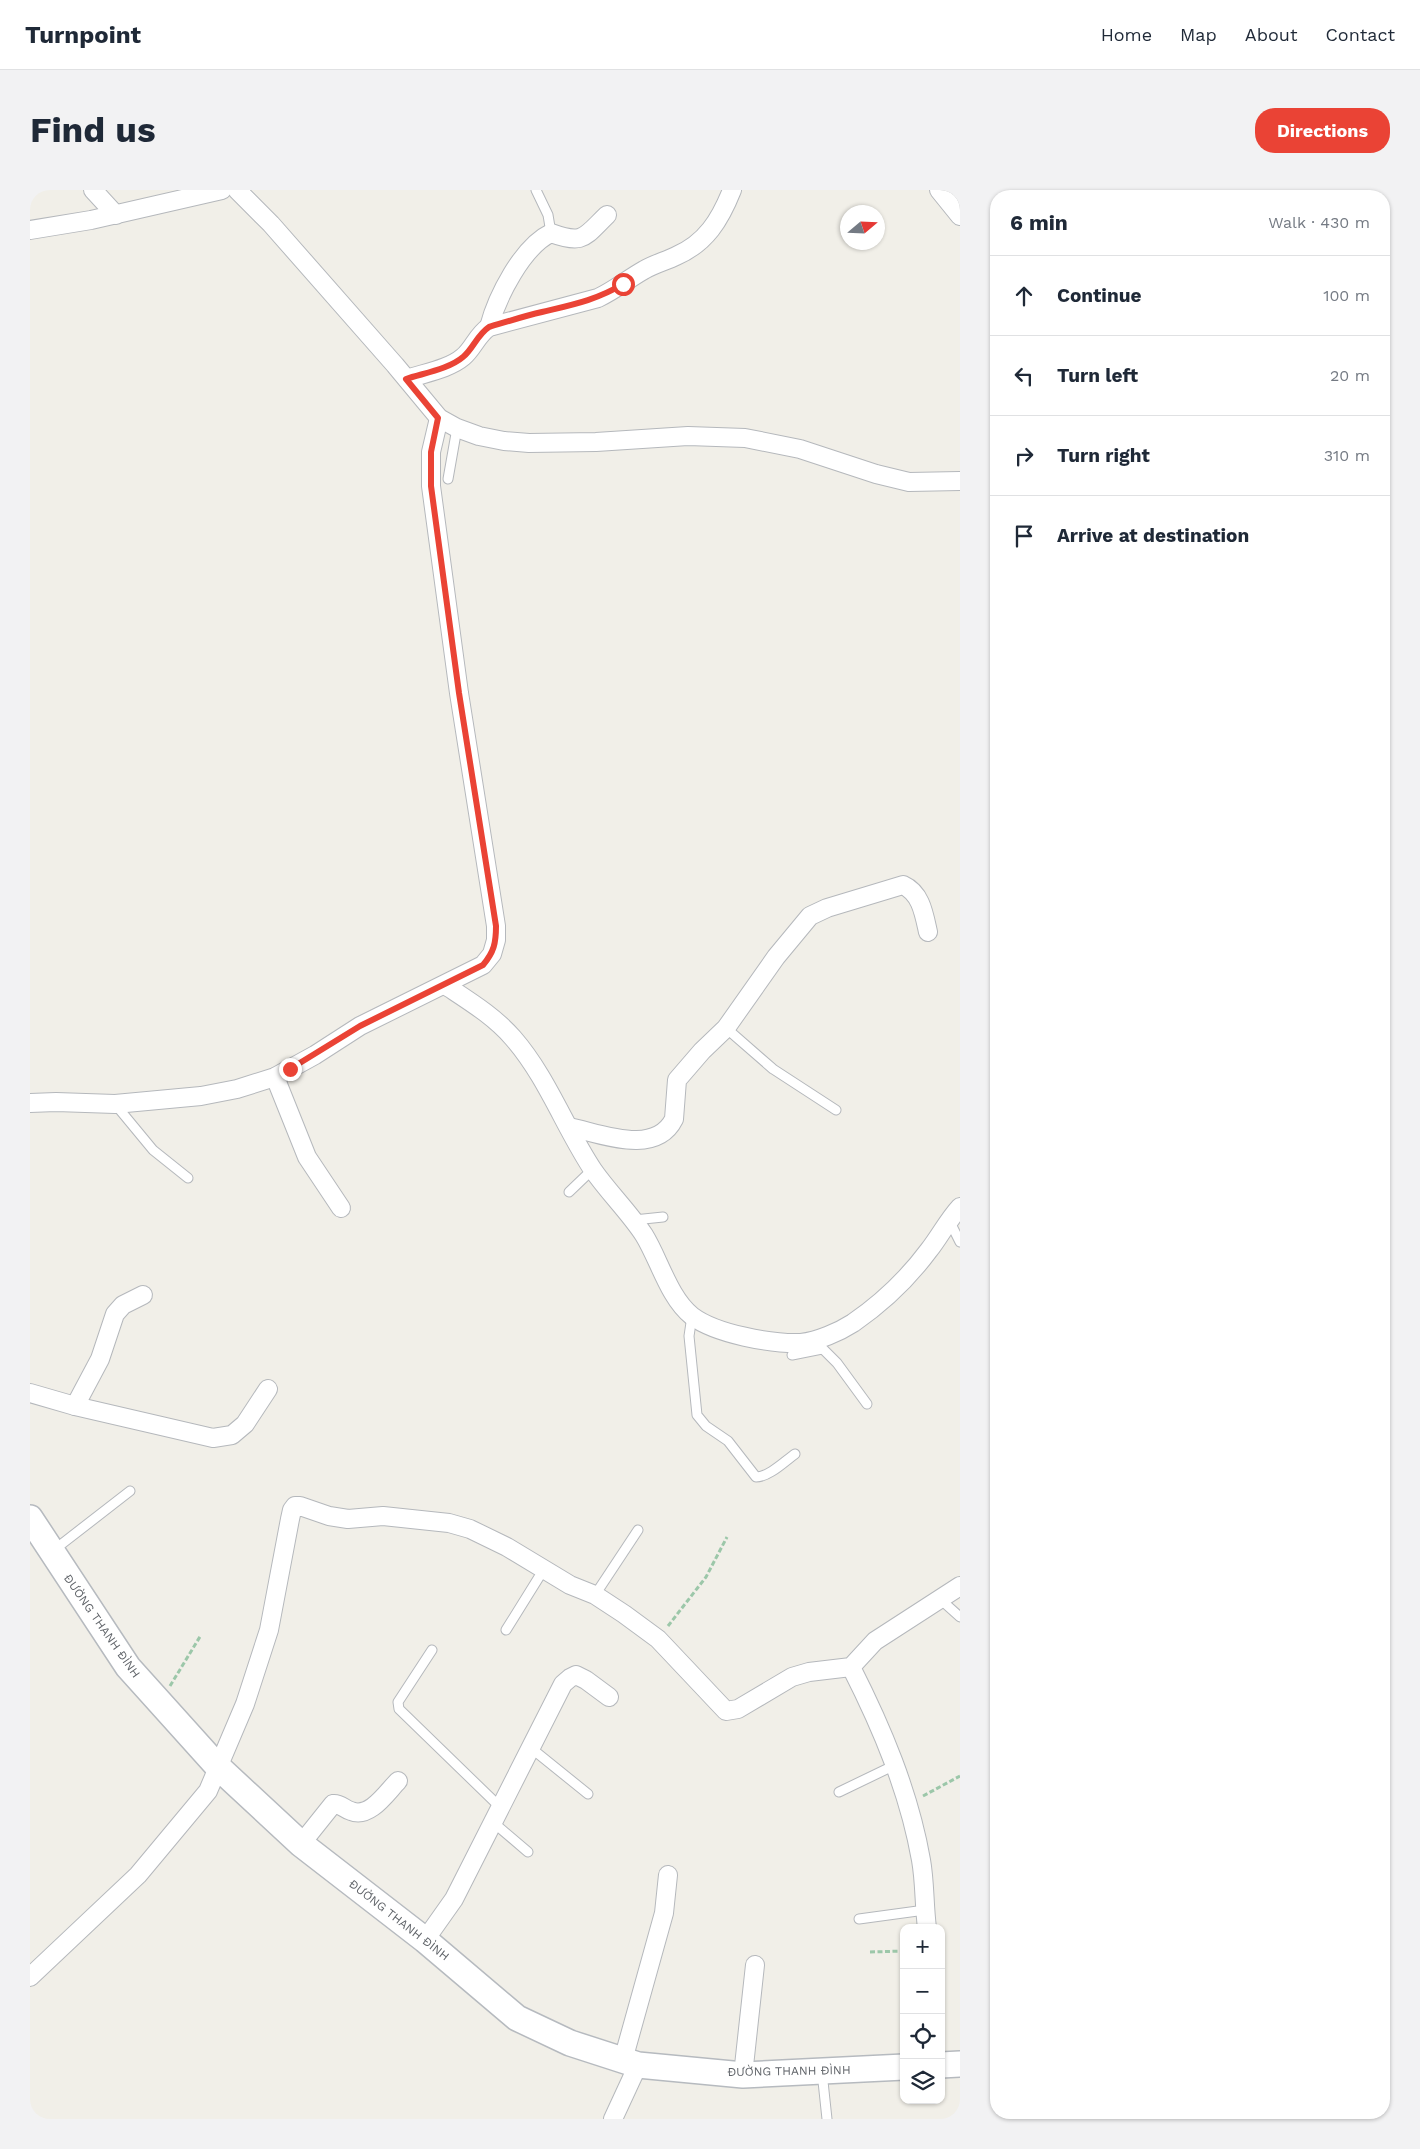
<!DOCTYPE html>
<meta charset="utf-8">
<style>
:root{--surface:#fff;--page:#f2f2f3;--text:#1f2937;--muted:#747a83;--line:#e0e1e3;--accent:#ea4335}
body{margin:0;font-family:"Work Sans",sans-serif;background:var(--page);color:var(--text)}
.controls{position:absolute;right:15px;bottom:15px;display:grid;overflow:hidden;border-radius:10px;box-shadow:0 1px 4px #0004}
.controls button{width:45px;height:45px;display:grid;place-items:center;padding:0;border:0;border-bottom:1px solid var(--line);background:var(--surface);color:var(--text);font:25px sans-serif}
.compass{position:absolute;left:810px;top:15px;width:45px;height:45px;border-radius:50%;background:var(--surface);box-shadow:0 1px 4px #0004;rotate:71deg}
.stop{position:absolute;width:15px;height:15px;margin:-11px;border:4px solid #ea4335;border-radius:50%;background:#fff}
.stop.end{background:#ea4335;border-color:#fff;box-shadow:0 1px 5px #0008}
.list{margin:0;padding:0;list-style:none}
h2{display:flex;justify-content:space-between;align-items:center;height:65px;margin:0;padding:0 20px;font-size:21px}
h2 small{font-size:16px;font-weight:400;color:var(--muted)}
.list li{display:grid;grid-template-columns:32px 1fr auto;gap:15px;align-items:center;box-sizing:border-box;height:80px;padding:0 20px;border-top:1px solid var(--line)}
.list b{display:block;font-size:19px;white-space:nowrap}
.list em{font-size:16px;font-style:normal;color:var(--muted)}
.icon{flex:none;width:28px;height:28px;fill:none;stroke:currentColor;stroke-width:2;stroke-linecap:round;stroke-linejoin:round}
.map{position:relative;flex:none;width:930px;height:1929px;overflow:hidden;border-radius:20px}
header{display:flex;align-items:center;gap:30px;box-sizing:border-box;height:70px;padding:0 25px;background:var(--surface);border-bottom:1px solid var(--line)}
header strong{font-size:24px}
nav{display:flex;gap:28px;margin-inline-start:auto;font-size:18px}
.intro{display:flex;align-items:center;justify-content:space-between;box-sizing:border-box;height:120px;padding:0 30px}
h1{margin:0;font-size:35px}
.button{padding:12px 22px;border-radius:20px;background:var(--accent);color:#fff;font-size:18px;font-weight:700}
main{display:flex;gap:30px;padding:0 30px}
aside{flex:1;background:var(--surface);border-radius:20px;box-shadow:0 1px 4px #0004}
.map>svg:first-child{display:block}
</style>
<header>
<strong>Turnpoint</strong>
<nav><a>Home</a><a>Map</a><a>About</a><a>Contact</a></nav>
</header>
<div class="intro"><h1>Find us</h1><a class="button">Directions</a></div>
<main>
<div class="map">
<svg width="930" height="1929" viewBox="0 0 930 1929">
<rect width="100%" height="100%" fill="#f1efe8"/>
<g fill="none" stroke-linecap="round" stroke-linejoin="round">
<defs>
<g id="lane">
<polyline points="506,0 518,25 521,43"/>
<polyline points="418,289 427,238"/>
<polyline points="696,838 743,879 806,920"/>
<polyline points="85,914 123,960 158,988"/>
<polyline points="539,1002 563,979"/>
<polyline points="604,1030 633,1027"/>
<polyline points="919,1030 930,1052"/>
<path d="M662,1126L659,1146L667,1225L676,1236L698,1251L726,1287C739,1287 755,1271 765,1264"/>
<polyline points="784,1150 807,1173 837,1214"/>
<polyline points="762,1165 792,1159"/>
<polyline points="24,1360 100,1301"/>
<polyline points="565,1405 608,1340"/>
<polyline points="910,1409 930,1427"/>
<polyline points="476,1440 514,1379"/>
<polyline points="402,1460 368,1512 369,1519 471,1618"/>
<polyline points="501,1558 558,1604"/>
<polyline points="809,1602 865,1575"/>
<polyline points="464,1633 498,1662"/>
<polyline points="829,1729 895,1720"/>
<polyline points="792,1882 797,1929"/>
</g>
<g id="street">
<polyline points="63,0 86,25"/>
<polyline points="207,0 241,34 365,175 409,228 427,238 449,246 474,251 499,253 566,252 658,246 715,248 770,259 846,284 879,292 930,291"/>
<polyline points="909,0 930,26"/>
<polyline points="0,40 61,30 192,0"/>
<path d="M459,137C467,107 492,57 521,43C554,55 554,47 577,25"/>
<path d="M377,189C394,183 419,179 433,167C443,159 447,145 459,137L568,108C585,100 598,89 614,80C624,74 636,71 646,66C676,53 690,30 702,0"/>
<path d="M415,795C439,811 464,826 483,848C517,887 535,938 563,980C579,1003 599,1022 614,1045C629,1069 639,1108 662,1126C686,1144 741,1154 771,1153C788,1151 809,1142 823,1133C852,1113 879,1087 899,1060C910,1046 918,1030 930,1017"/>
<polyline points="245,887 277,967 311,1018"/>
<polyline points="0,913 26,912 85,914 171,906 207,899 245,887 285,865 330,836 453,775 462,764 466,750 466,736 429,503 401,296 401,262 409,228"/>
<path d="M539,937C570,943 625,967 644,929L647,890L672,861L696,838L746,767L780,726L797,718L873,695C891,703 894,724 898,742"/>
<polyline points="0,1203 45,1216 183,1248 202,1245 215,1234 238,1199"/>
<polyline points="45,1216 70,1169 85,1124 93,1115 113,1105"/>
<path d="M821,1477C852,1538 879,1602 891,1670C895,1692 894,1715 897,1738"/>
<path d="M271,1654L303,1614C310,1613 314,1619 321,1621C340,1629 357,1602 368,1591"/>
<polyline points="395,1750 424,1709 533,1494 540,1488 546,1485 556,1490 579,1507"/>
<polyline points="0,1787 108,1685 178,1601 215,1514 239,1440 260,1329 262,1320 265,1316 270,1316 299,1326 318,1329 353,1326 419,1333 440,1339 477,1357 540,1395 565,1405 594,1424 628,1449 696,1521 708,1519 762,1487 779,1482 821,1477 845,1451 930,1396"/>
<polyline points="593,1870 634,1723 638,1685"/>
<polyline points="713,1885 725,1775"/>
<polyline points="583,1929 608,1875"/>
</g>
<g id="secondary">
<polyline points="0,1328 98,1477 188,1577 271,1654 395,1750 487,1828 540,1853 608,1875 713,1885 874,1877"/>
<polyline points="911,1875 930,1874"/>
</g>
</defs>
<!-- lane casing -->
<use href="#lane" stroke="#b5b8bc" stroke-width="11"/>
<!-- street casing -->
<use href="#street" stroke="#b5b8bc" stroke-width="20"/>
<!-- secondary casing -->
<use href="#secondary" stroke="#b6babf" stroke-width="28"/>
<!-- path -->
<g stroke="#9cc7a9" stroke-width="3" stroke-dasharray="5 2.5" stroke-linecap="butt">
<polyline points="638,1436 676,1387 697,1347"/>
<polyline points="140,1496 171,1445"/>
<polyline points="893,1606 930,1586"/>
<polyline points="840,1762 874,1761"/>
</g>
<!-- lane -->
<use href="#lane" stroke="#fff" stroke-width="9"/>
<!-- street -->
<use href="#street" stroke="#fff" stroke-width="18"/>
<!-- secondary -->
<use href="#secondary" stroke="#fff" stroke-width="25"/>
</g>
<g fill="none" stroke-linecap="round" stroke-linejoin="round">
<!-- route -->
<path stroke="#ea4335" stroke-width="6" d="M260,879L330,836L453,775C464,762 466,753 466,736L429,503L401,296V262L408,228L376,189C394,183 419,179 433,167C443,159 447,145 459,137C476,132 494,126 512,122C541,115 567,110 593,94"/>
</g>
<g text-anchor="middle" dominant-baseline="central" stroke-width="4" stroke-linejoin="round" paint-order="stroke">
<!-- street labels -->
<g font-size="12" fill="#5f6368" stroke="#fff">
<text transform="translate(72 1436) rotate(55)">ĐƯỜNG THANH ĐÌNH</text>
<text transform="translate(369 1730) rotate(38)">ĐƯỜNG THANH ĐÌNH</text>
<text transform="translate(759 1881) rotate(-1)">ĐƯỜNG THANH ĐÌNH</text>
</g>
</g>
</svg>
<div class="controls">
<button>+</button>
<button>−</button>
<button><svg class="icon" aria-label="locate" viewBox="0 0 24 24"><circle cx="12" cy="12" r="6"/><path d="M12 2v4M12 18v4M2 12h4M18 12h4"/></svg></button>
<button><svg class="icon" aria-label="layers" viewBox="0 0 24 24"><path d="M12 4l9 5-9 5-9-5zM3 14l9 5 9-5"/></svg></button>
</div>
<svg class="compass" viewBox="-18 -18 36 36"><path d="M0-13l5 13h-10z" fill="#e53935"/><path d="M0 13l5-13h-10z" fill="#747a83"/></svg>
<div class="stop" style="left:593px;top:94px"></div>
<div class="stop end" style="left:260px;top:879px"></div>
</div>
<aside>
<h2>6 min<small>Walk · 430 m</small></h2>
<ul class="list">
<li><svg class="icon" aria-label="ahead" viewBox="0 0 24 24"><path d="M12 20V5M6 11l6-6 6 6"/></svg><div><b>Continue</b></div><em>100 m</em></li>
<li><svg class="icon" aria-label="left" viewBox="0 0 24 24"><path d="M17 20v-9H6M10 6l-5 5 5 5"/></svg><div><b>Turn left</b></div><em>20 m</em></li>
<li><svg class="icon" aria-label="right" viewBox="0 0 24 24"><path d="M7 20v-9h11M14 6l5 5-5 5"/></svg><div><b>Turn right</b></div><em>310 m</em></li>
<li><svg class="icon" aria-label="arrive" viewBox="0 0 24 24"><path d="M6 21V4h12l-3 4 3 4H6"/></svg><div><b>Arrive at destination</b></div></li>
</ul>
</aside>
</main>
